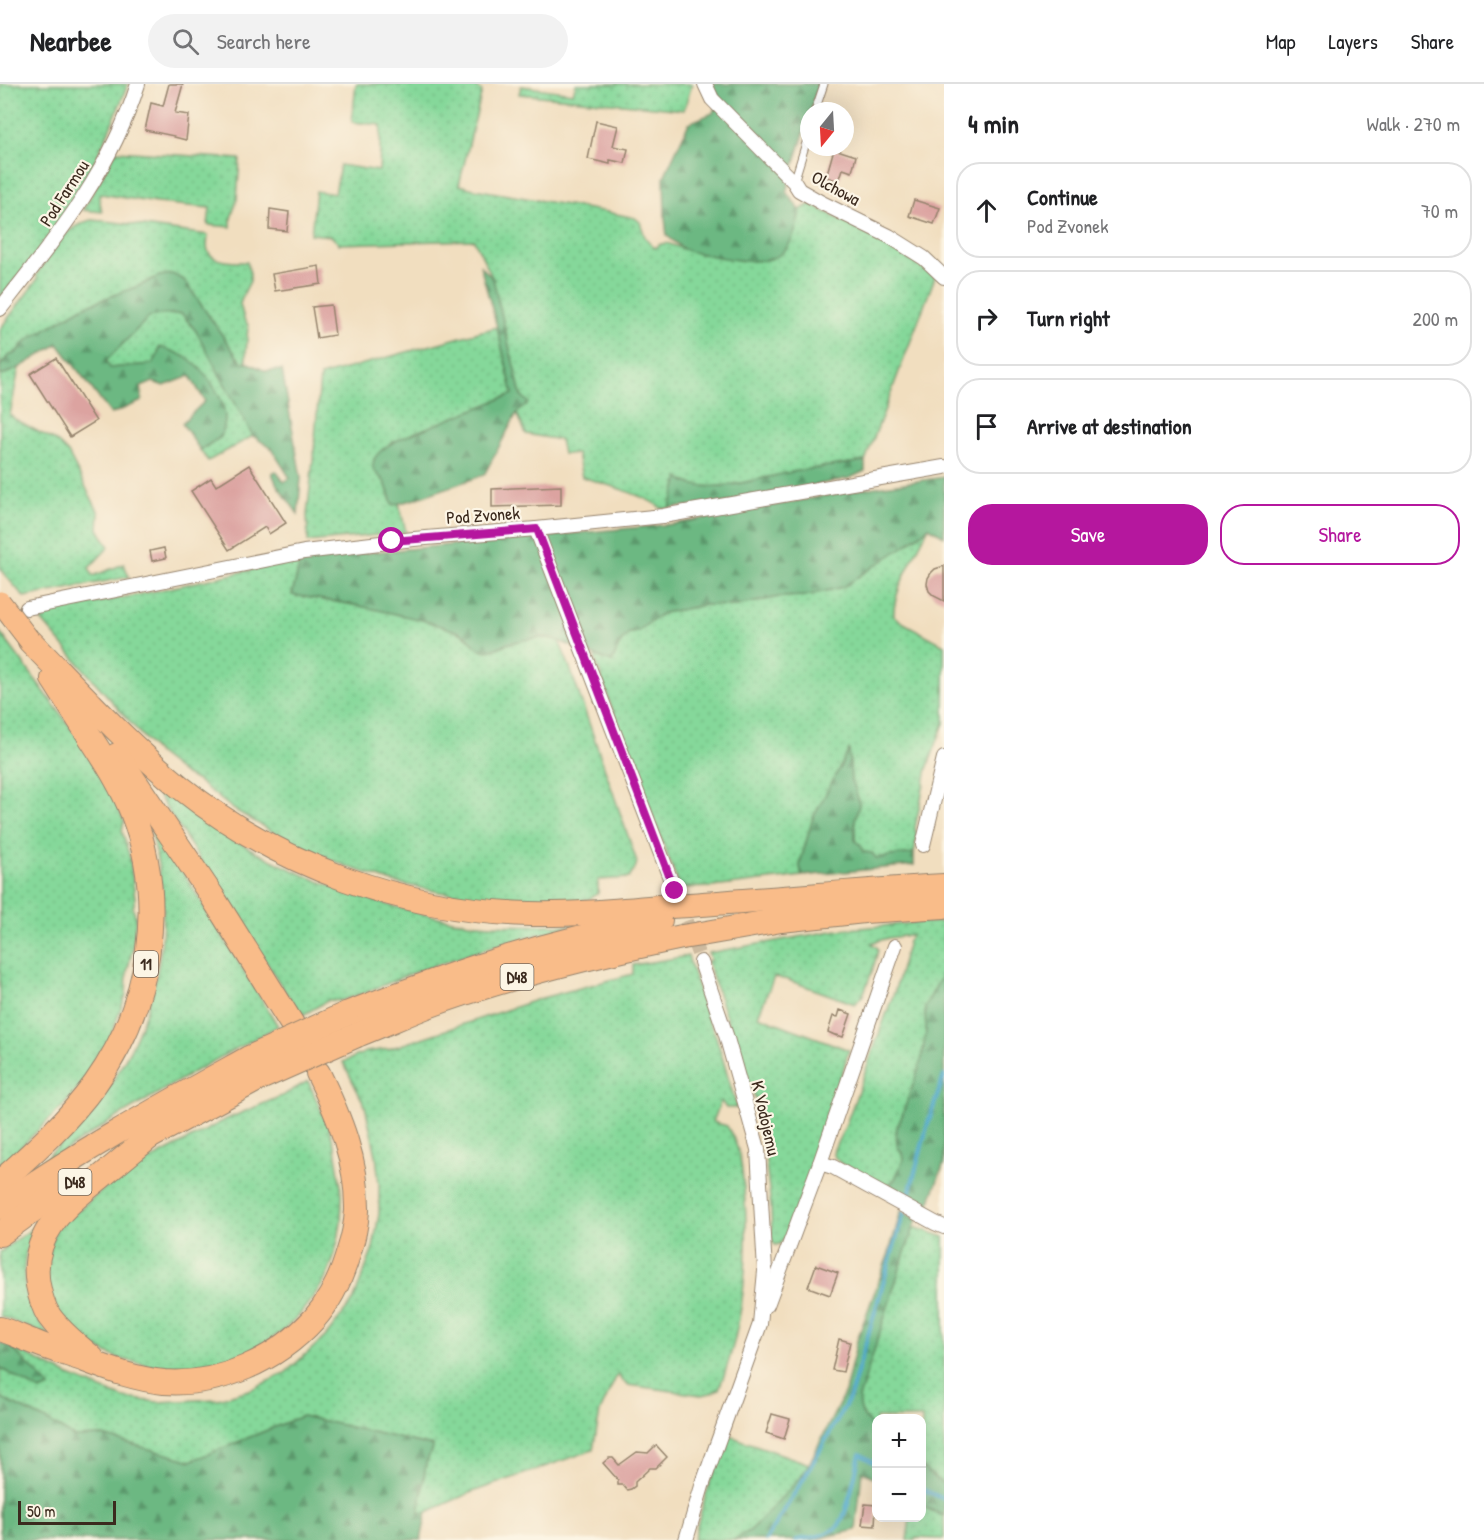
<!DOCTYPE html>
<meta charset="utf-8">
<style>
:root{--surface:#fff;--page:#f2f2f2;--text:#202124;--muted:#757577;--line:#e0e0e0;--accent:#b5179e}
body{margin:0;font-family:"Patrick Hand",sans-serif;background:var(--page);color:var(--text)}
.controls{position:absolute;right:18px;bottom:18px;display:grid;overflow:hidden;border-radius:12px;box-shadow:0 6px 24px #0002}
.controls button{width:54px;height:54px;display:grid;place-items:center;padding:0;border:0;border-bottom:2px solid var(--line);background:var(--surface);color:var(--text);font:30px sans-serif}
.compass{position:absolute;left:800px;top:18px;width:54px;height:54px;border-radius:50%;background:var(--surface);box-shadow:0 6px 24px #0002;rotate:198deg}
.scale{position:absolute;left:18px;bottom:15px;width:98px;box-sizing:border-box;padding-left:6px;border:3px solid #3b2a1e;border-top:0;font-size:16px;line-height:21px;white-space:nowrap;color:#3b2a1e;-webkit-text-stroke:4px #fcf5e5;paint-order:stroke}
.stop{position:absolute;width:18px;height:18px;margin:-14px;border:4px solid #b5179e;border-radius:50%;background:#fff}
.stop.end{background:#b5179e;border-color:#fff;box-shadow:0 2px 6px #0008}
.list{margin:0;padding:0;list-style:none}
h2{display:flex;justify-content:space-between;align-items:center;height:78px;margin:0;padding:0 24px;font-size:26px}
h2 small{font-size:20px;font-weight:400;color:var(--muted)}
.list li{display:grid;grid-template-columns:39px 1fr auto;gap:18px;align-items:center;box-sizing:border-box;height:96px;margin:0 12px 12px;padding:0 12px;border:2px solid var(--line);border-radius:24px}
.list b{display:block;font-size:22px;white-space:nowrap}
.list p{margin:0;font-size:20px;white-space:nowrap;color:var(--muted)}
.list em{font-size:20px;font-style:normal;color:var(--muted)}
.actions{display:flex;gap:12px;padding:18px 24px}
.actions a{flex:1;padding:14px 0;border:2px solid var(--accent);border-radius:24px;text-align:center;font-size:21px;color:var(--accent)}
.actions .main{background:var(--accent);color:#fff}
.icon{flex:none;width:33px;height:33px;fill:none;stroke:currentColor;stroke-width:2;stroke-linecap:round;stroke-linejoin:round}
.map{position:relative;flex:none;width:944px;height:1456px;overflow:hidden}
header{display:flex;align-items:center;gap:36px;box-sizing:border-box;height:84px;padding:0 30px;background:var(--surface);border-bottom:2px solid var(--line)}
header strong{font-size:28px}
nav{display:flex;gap:33px;margin-inline-start:auto;font-size:21px}
.search{width:420px;height:54px;background:var(--page);display:flex;align-items:center;gap:15px;box-sizing:border-box;padding:0 21px;border-radius:33px;color:var(--muted);font-size:22px}
main{display:flex}
aside{flex:1;background:var(--surface)}
.map>svg:first-child{display:block}
</style>
<header>
<strong>Nearbee</strong>
<div class="search"><svg class="icon" aria-label="search" viewBox="0 0 24 24"><circle cx="10" cy="10" r="6"/><path d="M15 15l6 6"/></svg>Search here</div>
<nav><a>Map</a><a>Layers</a><a>Share</a></nav>
</header>
<main>
<div class="map">
<svg width="944" height="1456" viewBox="0 0 944 1456">
<defs>
<pattern id="grass-dots" width="8" height="8" patternUnits="userSpaceOnUse" patternTransform="scale(1.5)"><rect width="8" height="8" fill="#85d89a"/><path d="M2 2h.1M6 6h.1" fill="none" stroke="#74ba84" stroke-width="1.8" stroke-linecap="round"/></pattern>
<pattern id="forest-firs" width="22" height="20" patternUnits="userSpaceOnUse" patternTransform="scale(1.5)"><rect width="22" height="20" fill="#6cb882"/><path d="M5 1l3.5 6h-7zM16 11l3.5 6h-7z" fill="#5a966a"/></pattern>
</defs>
<rect width="100%" height="100%" fill="#fcf5e5"/>
<filter id="ink" filterUnits="userSpaceOnUse"><feTurbulence type="fractalNoise" baseFrequency=".0167" numOctaves="2"/><feDisplacementMap in="SourceGraphic" scale="12" xChannelSelector="R" yChannelSelector="G"/><feConvolveMatrix kernelMatrix="1 2 1 2 8 2 1 2 1" color-interpolation-filters="sRGB"/></filter>
<filter id="wash" filterUnits="userSpaceOnUse"><feTurbulence type="fractalNoise" baseFrequency=".008" numOctaves="4" result="noise"/><feDisplacementMap in="SourceGraphic" scale="24" xChannelSelector="R" yChannelSelector="G"/><feGaussianBlur stdDeviation="1.35" result="paint"/><feColorMatrix in="noise" values="0 0 0 0 0 0 0 0 0 0 0 0 0 0 0 0 0 1.4 0 .05"/><feComposite in="paint" operator="in"/></filter>
<g filter="url(#wash)">
<rect width="100%" height="100%" fill="#f1debf"/>
<!-- grass -->
<g fill="url(#grass-dots)" stroke="#60815c" stroke-width="1.5">
<path d="M0,0H128C112,42 93,84 70,122C51,155 24,184 0,215Z"/>
<path d="M356,0H478L477,4L482,7L459,101L474,105L607,128L635,134L640,138L645,153L654,164L661,160L667,159L689,167L770,175C793,165 795,148 800,126L810,120C854,142 895,164 935,193L865,377C837,381 810,385 783,390C752,395 707,413 679,394L670,424L662,425C648,412 601,399 582,393L577,370H563L560,356L526,350L517,329L528,319L521,311L493,195L474,156L339,160L331,152L311,150L316,107L335,110L340,81L379,87L381,41L352,38Z"/>
<polygon points="576,0 692,0 684,26 519,10 521,2 573,9"/>
<polygon points="116,67 240,75 237,116 231,134 231,143 208,141 210,124 157,119 101,110 99,113 102,128 83,126"/>
<path d="M91,136L114,138L208,151C208,156 206,162 208,167C213,179 236,178 247,178L250,189V197L243,211L240,220L244,235L248,241L246,270V278L243,279L238,274L184,196L159,192L141,201L83,223L32,253L23,260L16,269L8,273L0,282V245L37,196V190C53,167 62,144 91,136Z"/>
<polygon points="163,230 182,230 196,247 253,352 208,377 200,366 221,353 225,338 219,312 159,264 157,273 152,280 110,284 106,277 149,233"/>
<path d="M497,243L513,310L398,356L374,375C373,390 381,390 386,401C388,407 390,414 392,421L399,419L406,448L308,458L307,431L314,367L320,292Z"/>
<polygon points="19,284 10,331 16,336 56,357 68,369 99,429 98,445 109,463 89,484 93,492 124,480 129,493 24,513 0,485 0,292"/>
<path d="M929,443C918,466 892,507 894,532L902,538L944,561V639L927,685L915,744L917,752L914,769L876,774L872,769L863,768L861,762L855,756V735L859,721L855,704L851,697L849,667L813,734L801,776L800,782L802,792L713,803L680,804L610,619L594,571L612,578L620,559L629,549L637,548L651,537L663,529L705,521L736,522L779,513L805,512L906,461Z"/>
<path d="M301,475L292,511C336,518 380,524 423,536C436,539 450,544 462,550C472,555 475,565 488,566C495,567 503,561 510,559C524,555 545,551 559,557L569,581L637,778L635,785L629,794L598,796V809L589,815L576,817L520,816L476,813L440,808L393,798L346,782L292,759L233,725L199,698L184,690L157,669L35,529C125,516 213,494 301,475Z"/>
<polygon points="0,548 89,668 107,701 124,737 122,747 130,774 135,815 133,824 136,834 133,863 127,888 126,911 109,957 94,975 85,996 63,1022 0,1083"/>
<path d="M140,683C171,708 201,735 235,756C291,789 352,813 416,828C437,833 457,838 479,840C510,843 543,841 574,841L494,862L412,889L367,908L340,917L329,916L301,932Z"/>
<path d="M151,744L186,793L278,942L197,986L114,1035L30,1089C46,1073 64,1058 79,1041C133,981 165,902 163,821C162,795 156,770 151,744Z"/>
<polygon points="944,838 943,858 944,861 944,882 942,891 925,923 926,948 921,978 902,1032 896,1046 897,1061 902,1069 903,1076 895,1095 891,1099 885,1101 876,1098 840,1079 833,1071 834,1065 845,1043 895,906 908,857 912,851 888,854 871,859 877,863 878,866 873,885 863,911 855,920 788,896 774,893 758,932 849,966 822,1056 786,1153 780,1160 775,1161 772,1157 771,1123 763,1053 757,1018 747,995 707,877 711,876 708,869 838,846 914,839"/>
<path d="M688,872L708,936L716,952L737,1024H726L721,1017L713,1038L727,1042C731,1049 735,1056 737,1063C742,1076 742,1091 744,1104C750,1171 744,1242 719,1305L711,1309L701,1311L628,1301L621,1296L618,1289L600,1328L593,1366L472,1408L427,1428L419,1430L426,1379L433,1362L302,1332L191,1377L103,1352L74,1353L46,1336L0,1314V1284L40,1307L50,1303L11,1263L67,1291L124,1314L158,1318L218,1315L252,1305L285,1289L326,1252L353,1217L373,1165L379,1129V1100L376,1071L365,1022L343,978L366,968L389,965L542,914L633,890V881Z"/>
<polygon points="308,997 329,1044 335,1064 342,1110 341,1137 338,1156 333,1176 324,1198 297,1234 280,1249 260,1262 243,1271 206,1283 160,1284 117,1274 97,1264 54,1225 44,1192 55,1145 120,1092 227,1035 284,1011"/>
<path d="M37,1141C33,1150 28,1158 26,1168C22,1186 24,1212 33,1228C38,1237 44,1244 49,1252L0,1232V1168Z"/>
<path d="M914,1143L944,1153V1401L922,1383V1334H876V1346C864,1335 860,1330 859,1314L904,1171Z"/>
<path d="M727,1351L809,1380C798,1398 754,1450 735,1456C726,1456 703,1456 693,1456L706,1410Z"/>
<polygon points="922,1422 944,1432 944,1455 916,1454 915,1456 907,1456 910,1434 922,1434"/>
</g>
<!-- forest -->
<g fill="url(#forest-firs)" stroke="#547150" stroke-width="1.5">
<path d="M710,0H819L810,27H809V32L786,108L800,126C797,141 794,158 782,169C766,183 729,175 709,171C702,170 693,169 686,166C679,163 673,156 667,152L665,134L664,93L689,39L713,29L719,13Z"/>
<path d="M480,181L493,195L521,311L529,319L517,329L484,391L415,415L393,421C390,414 388,405 385,399C382,393 375,390 373,384C370,367 401,354 414,349L513,310L497,243Z"/>
<path d="M172,190L184,196L238,274L243,279L246,278L266,287L282,286L301,394L298,430L277,401L272,389L276,387L284,398L290,394L271,364L253,352L196,247L182,230H163L149,233L106,277L110,284L152,280L157,273L160,263C170,266 181,270 190,276C203,285 221,309 224,326C226,335 224,345 221,353L200,366L182,339L205,317L190,292L164,302L153,298L141,303L142,317L111,330L58,260L19,284L0,292V282L8,272L16,269L23,260L32,253L83,223L141,201L159,192Z"/>
<path d="M865,377V387L850,394L733,418L670,424L679,394C703,414 759,394 787,389C813,384 839,381 865,377Z"/>
<polygon points="944,393 944,452 929,443 906,461 843,503 805,512 779,513 736,522 705,521 663,529 651,537 637,548 629,549 620,559 612,578 551,554 541,553 509,559 489,567 482,566 475,562 468,553 459,548 422,536 351,520 292,511 301,475 674,440 856,406"/>
<polygon points="849,666 851,697 855,704 859,721 855,735 855,756 861,762 863,768 872,769 876,774 914,769 914,781 802,792 800,782 801,776 813,734"/>
<polygon points="944,882 944,1079 926,1128 890,1108 891,1099 895,1095 903,1076 902,1069 897,1061 896,1046 902,1032 921,978 926,948 925,923 942,891"/>
<path d="M901,1127L917,1135L904,1171L859,1314C860,1330 864,1335 876,1346V1395L862,1387L856,1446L813,1456H734L751,1446L801,1393L809,1380L845,1308L857,1256L889,1169Z"/>
<polygon points="0,1259 11,1263 50,1303 40,1307 0,1284"/>
<polygon points="0,1314 46,1336 74,1353 103,1352 191,1377 302,1332 433,1362 426,1379 419,1429 427,1428 421,1456 0,1456"/>
<polygon points="922,1383 944,1401 944,1432 922,1422"/>
</g>
<g fill="none" stroke-linecap="round" stroke-linejoin="round">
<!-- stream -->
<g stroke="#4fa9cc" stroke-width="4">
<polyline points="907,1118 928,1039 944,992"/>
<polyline points="922,1405 944,1415"/>
<polyline points="766,1456 804,1394 850,1313 904,1128"/>
<path d="M796,1456C810,1454 825,1452 837,1443C847,1435 856,1385 860,1370L876,1380"/>
</g>
</g>
<g id="blocks">
<!-- building -->
<g fill="#dca3a0">
<polygon points="169,0 183,0 175,29 189,31 186,56 174,53 174,52 145,46 151,19 163,22"/>
<polygon points="596,37 618,42 613,62 628,65 625,79 610,76 610,80 588,75"/>
<polygon points="834,65 856,72 852,88 843,85 839,97 826,93"/>
<polygon points="914,116 940,124 934,140 909,132"/>
<polygon points="270,125 289,128 287,147 269,145"/>
<polygon points="319,182 321,200 275,207 272,190"/>
<polygon points="331,221 335,251 317,254 312,223"/>
<polygon points="56,274 96,337 70,353 30,290"/>
<polygon points="249,381 286,439 269,450 265,443 229,466 191,407 211,394 216,402"/>
<polygon points="561,402 561,421 492,423 492,405"/>
<polygon points="164,464 166,474 152,477 150,467"/>
<polygon points="944,482 944,517 934,512 929,507 927,500 928,494 931,489 935,485"/>
<polygon points="840,926 851,930 843,953 837,951 837,952 828,948 833,932 838,933"/>
<polygon points="816,1181 838,1189 830,1211 808,1203"/>
<polygon points="839,1255 850,1258 843,1288 832,1286"/>
<polygon points="772,1330 790,1335 784,1355 766,1349"/>
<polygon points="656,1361 667,1373 656,1384 650,1384 635,1398 635,1402 631,1405 627,1406 623,1401 618,1401 618,1396 603,1379 609,1374 613,1374 619,1381 637,1368 648,1369"/>
<polygon points="865,1420 876,1421 875,1442 862,1441"/>
</g>
</g>
</g>
<g filter="url(#ink)">
<use href="#blocks" fill-opacity="0" stroke="#96846e" stroke-width="1.5"/>
<g fill="none" stroke-linecap="round" stroke-linejoin="round">
<!-- street-tunnel -->
<polyline stroke="#cdba9f" stroke-width="14" stroke-dasharray="14 7" stroke-linecap="butt" points="679,817 701,878"/>
<defs>
<g id="lane">
<polyline points="815,27 824,0"/>
<polyline points="794,98 809,49"/>
</g>
<g id="street">
<polyline points="705,0 712,15 794,98 799,106 822,119 889,152 924,174 944,193"/>
<path d="M0,225C56,154 110,89 138,0"/>
<polyline points="536,445 675,807"/>
<polyline points="27,524 304,468 414,455 536,445 663,432 944,383"/>
<polyline points="923,761 944,674"/>
<polyline points="820,1079 895,862"/>
<polyline points="767,1221 820,1079 833,1083 935,1139 944,1143"/>
<polyline points="686,1456 702,1402 760,1240 765,1187 758,1065 726,951 701,878"/>
</g>
<g id="highway">
<path d="M30,557C79,607 126,659 180,703C277,781 405,827 530,830C577,831 624,826 670,822"/>
<polyline points="117,671 212,812 292,940"/>
<path d="M690,821C775,815 859,807 944,802"/>
<polyline points="701,850 781,836 864,827 944,822"/>
<path d="M346,930C394,912 443,893 492,878C547,861 603,847 660,836"/>
<path d="M357,951C380,942 402,932 425,923C508,892 595,871 682,853"/>
<polyline points="140,1058 260,994"/>
<path d="M0,1098C34,1068 68,1037 95,1000C151,922 167,818 132,728C122,702 107,679 92,656C79,636 66,615 53,595"/>
<path d="M0,1123C79,1067 164,1021 249,974"/>
<polyline points="0,1150 47,1116 77,1097"/>
<path d="M0,1245C12,1248 22,1254 34,1258C50,1265 68,1270 85,1276C111,1286 136,1295 164,1298C219,1302 277,1276 314,1235C331,1216 342,1192 349,1167C353,1155 356,1141 357,1127C358,1078 339,1032 318,989"/>
<path d="M92,1274C77,1261 61,1249 49,1232C43,1222 40,1212 38,1201C29,1150 66,1121 102,1092C119,1078 135,1065 152,1051"/>
</g>
</defs>
<!-- lane casing -->
<use href="#lane" stroke="#96846e" stroke-width="9"/>
<!-- street casing -->
<use href="#street" stroke="#96846e" stroke-width="16"/>
<!-- highway casing -->
<use href="#highway" stroke="#96846e" stroke-width="26"/>
<!-- lane -->
<use href="#lane" stroke="#fff" stroke-width="7"/>
<!-- street -->
<use href="#street" stroke="#fff" stroke-width="14"/>
<!-- highway -->
<use href="#highway" stroke="#f9bc89" stroke-width="24"/>
<defs>
<polyline id="primary-bridge" points="0,518 30,557"/>
<g id="highway-bridge">
<polyline points="670,822 690,821"/>
<polyline points="682,853 701,850"/>
<polyline points="249,974 346,930"/>
<polyline points="260,994 357,951"/>
</g>
</defs>
<!-- primary-bridge casing -->
<use href="#primary-bridge" stroke="#96846e" stroke-width="23" stroke-linecap="butt"/>
<!-- highway-bridge casing -->
<use href="#highway-bridge" stroke="#96846e" stroke-width="26" stroke-linecap="butt"/>
<!-- primary-bridge -->
<use href="#primary-bridge" stroke="#f9bc89" stroke-width="21"/>
<!-- highway-bridge -->
<use href="#highway-bridge" stroke="#f9bc89" stroke-width="24"/>
</g>
</g>
<g fill="none" stroke-linecap="round" stroke-linejoin="round" filter="url(#ink)">
<!-- route -->
<polyline stroke="#b5179e" stroke-width="8" points="392,457 537,445 675,807"/>
</g>
<g text-anchor="middle" dominant-baseline="central" stroke-width="4.5" stroke-linejoin="round" paint-order="stroke">
<!-- shield labels -->
<g fill="#fcf5e5" stroke="#75675a" stroke-width="1.5">
<rect x="134" y="867" width="24" height="26" rx="4.5"/>
<rect x="500.5" y="880" width="33" height="26" rx="4.5"/>
<rect x="58.5" y="1085" width="33" height="26" rx="4.5"/>
</g>
<g font-size="16" font-weight="bold" fill="#3b2a1e">
<text x="146" y="880">11</text>
<text x="517" y="893">D48</text>
<text x="75" y="1098">D48</text>
</g>
<!-- street labels -->
<g font-size="18" fill="#3b2a1e" stroke="#fcf5e5">
<text transform="translate(836 104) rotate(29)">Olchowa</text>
<text transform="translate(64 109) rotate(-57)">Pod Farmou</text>
<text transform="translate(483 431) rotate(-4)">Pod Zvonek</text>
<text transform="translate(766 1034) rotate(77)">K Vodojemu</text>
</g>
</g>
</svg>
<div class="controls">
<button>+</button>
<button>−</button>
</div>
<svg class="compass" viewBox="-18 -18 36 36"><path d="M0-13l5 13h-10z" fill="#e53935"/><path d="M0 13l5-13h-10z" fill="#757577"/></svg>
<div class="scale">50 m</div>
<div class="stop" style="left:392px;top:457px"></div>
<div class="stop end" style="left:675px;top:807px"></div>
</div>
<aside>
<h2>4 min<small>Walk · 270 m</small></h2>
<ul class="list">
<li><svg class="icon" aria-label="ahead" viewBox="0 0 24 24"><path d="M12 20V5M6 11l6-6 6 6"/></svg><div><b>Continue</b><p>Pod Zvonek</p></div><em>70 m</em></li>
<li><svg class="icon" aria-label="right" viewBox="0 0 24 24"><path d="M7 20v-9h11M14 6l5 5-5 5"/></svg><div><b>Turn right</b></div><em>200 m</em></li>
<li><svg class="icon" aria-label="arrive" viewBox="0 0 24 24"><path d="M6 21V4h12l-3 4 3 4H6"/></svg><div><b>Arrive at destination</b></div></li>
</ul>
<div class="actions"><a class="main">Save</a><a>Share</a></div>
</aside>
</main>
